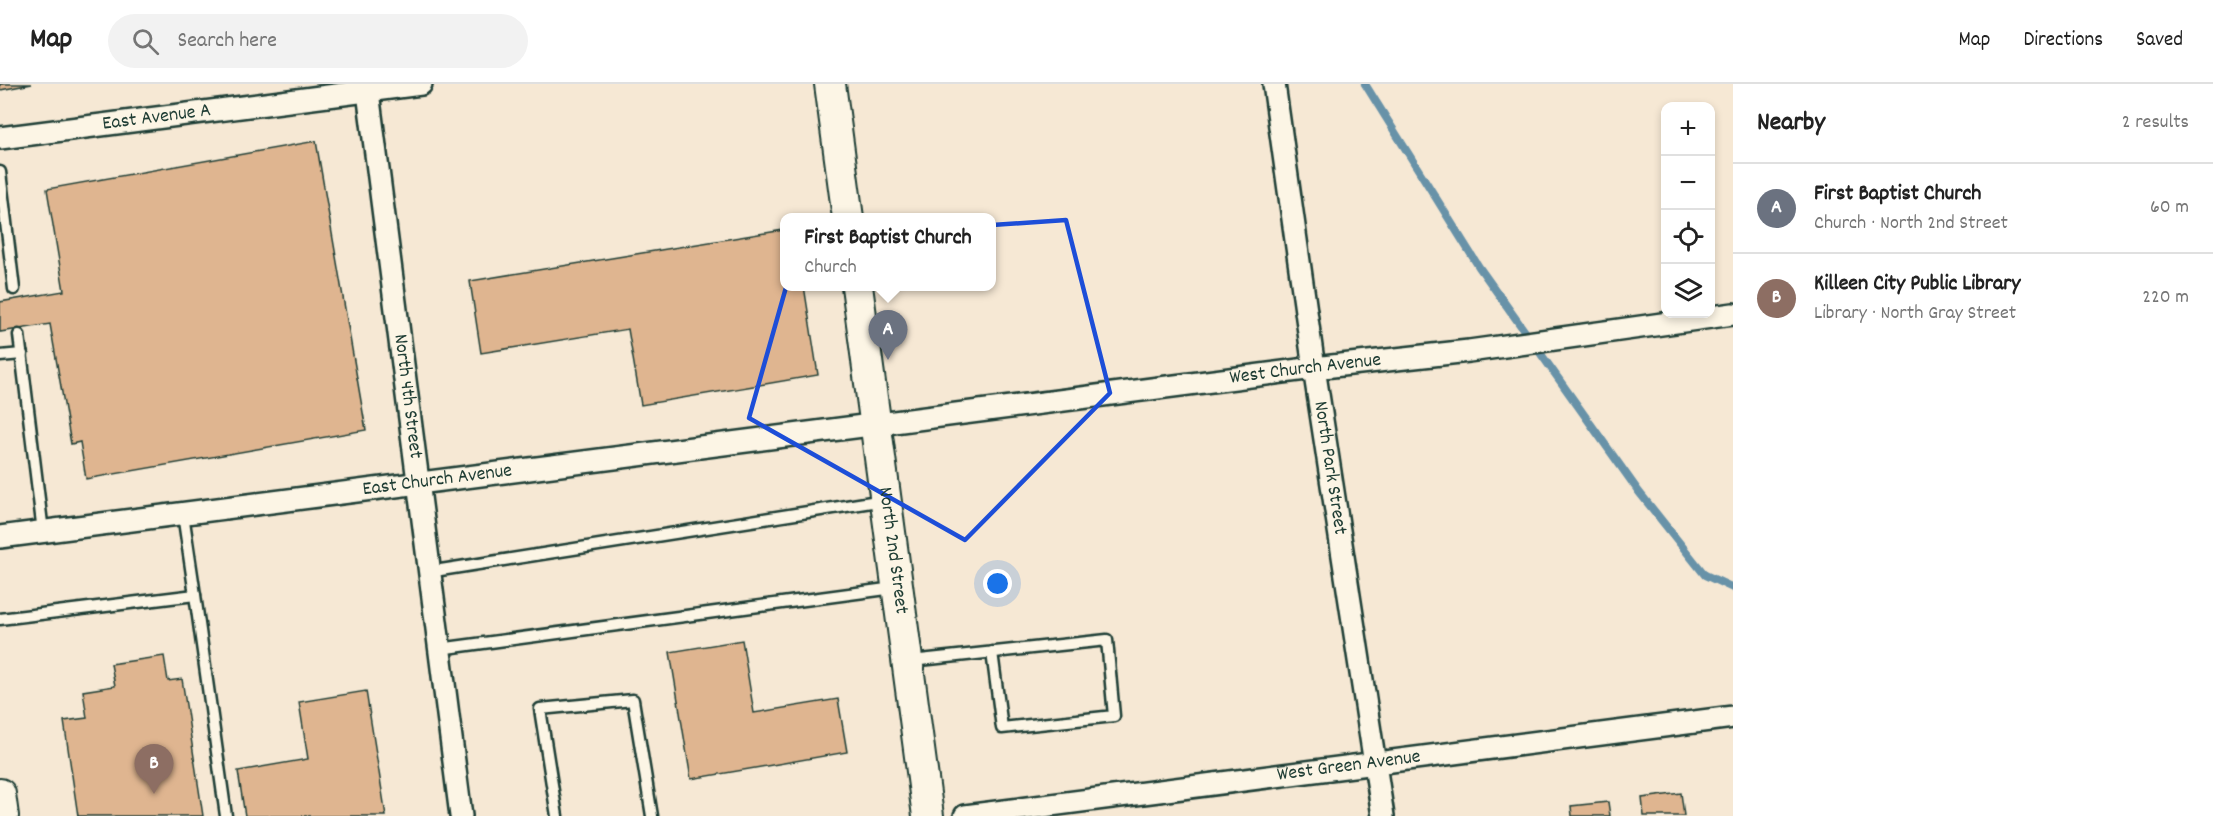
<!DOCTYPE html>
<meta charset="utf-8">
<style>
:root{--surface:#fff;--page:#f2f2f2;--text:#222;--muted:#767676;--line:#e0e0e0;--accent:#0b8043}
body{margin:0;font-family:Dekko,sans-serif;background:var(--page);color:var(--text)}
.controls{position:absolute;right:18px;top:18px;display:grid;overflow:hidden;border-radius:12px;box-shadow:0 3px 9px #0003}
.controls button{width:54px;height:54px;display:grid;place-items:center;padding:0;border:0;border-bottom:2px solid var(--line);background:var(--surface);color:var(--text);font:30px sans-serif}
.you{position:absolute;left:998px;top:500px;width:21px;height:21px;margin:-15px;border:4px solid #fff;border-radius:50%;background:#1a73e8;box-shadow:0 0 0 9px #1a73e833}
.badge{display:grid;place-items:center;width:39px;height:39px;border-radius:50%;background:var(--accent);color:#fff;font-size:20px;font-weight:700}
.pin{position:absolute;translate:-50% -50px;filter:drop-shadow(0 2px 3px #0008)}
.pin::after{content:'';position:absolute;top:32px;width:21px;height:18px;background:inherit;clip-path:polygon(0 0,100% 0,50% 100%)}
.popup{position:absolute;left:780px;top:129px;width:216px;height:78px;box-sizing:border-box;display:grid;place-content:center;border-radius:12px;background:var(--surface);filter:drop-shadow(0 2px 4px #0005);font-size:20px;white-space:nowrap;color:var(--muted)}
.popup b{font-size:22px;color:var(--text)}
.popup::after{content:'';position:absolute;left:50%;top:100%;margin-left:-12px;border:12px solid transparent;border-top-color:var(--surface)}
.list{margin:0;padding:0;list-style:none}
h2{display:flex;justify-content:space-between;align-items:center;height:78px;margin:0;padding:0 24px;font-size:26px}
h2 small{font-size:20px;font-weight:400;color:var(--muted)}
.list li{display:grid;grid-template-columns:39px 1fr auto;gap:18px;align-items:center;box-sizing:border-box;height:90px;padding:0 24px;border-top:2px solid var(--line)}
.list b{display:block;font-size:22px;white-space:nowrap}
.list p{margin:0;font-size:20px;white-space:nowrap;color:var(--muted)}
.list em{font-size:20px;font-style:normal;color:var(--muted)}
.icon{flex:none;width:33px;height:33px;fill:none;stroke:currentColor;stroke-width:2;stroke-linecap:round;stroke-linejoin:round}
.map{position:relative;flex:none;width:1733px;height:732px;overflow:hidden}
header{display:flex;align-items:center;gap:36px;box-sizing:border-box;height:84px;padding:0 30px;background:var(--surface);border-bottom:2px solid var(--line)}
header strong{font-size:28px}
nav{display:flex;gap:33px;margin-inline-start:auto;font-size:21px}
.search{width:420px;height:54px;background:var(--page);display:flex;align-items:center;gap:15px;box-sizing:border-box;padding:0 21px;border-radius:33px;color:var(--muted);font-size:22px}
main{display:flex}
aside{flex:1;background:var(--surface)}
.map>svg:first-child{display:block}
</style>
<header>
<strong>Map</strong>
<div class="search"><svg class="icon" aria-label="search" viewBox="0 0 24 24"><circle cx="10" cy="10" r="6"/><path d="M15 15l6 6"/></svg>Search here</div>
<nav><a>Map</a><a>Directions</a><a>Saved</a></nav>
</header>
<main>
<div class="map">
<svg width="1733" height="732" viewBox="0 0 1733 732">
<rect width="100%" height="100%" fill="#f6e8d4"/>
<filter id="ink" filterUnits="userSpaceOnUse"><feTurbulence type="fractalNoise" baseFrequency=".0167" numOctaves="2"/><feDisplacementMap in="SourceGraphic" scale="12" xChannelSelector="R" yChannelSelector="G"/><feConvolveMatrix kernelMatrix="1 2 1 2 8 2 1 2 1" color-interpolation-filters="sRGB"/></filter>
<g filter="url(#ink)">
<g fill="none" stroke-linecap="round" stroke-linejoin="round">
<!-- stream -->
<polyline stroke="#6792a8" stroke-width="8" points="1365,0 1479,183 1639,408 1705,491 1733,504"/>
</g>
<!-- building -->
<g fill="#dfb590" stroke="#1f3d34" stroke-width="1.5">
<polygon points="0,0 32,0 0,6"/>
<polygon points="316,57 366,346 86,395 80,358 71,360 50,240 0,248 0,218 64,207 47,105"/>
<polygon points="784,146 784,202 804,202 818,291 641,321 628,245 481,269 470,197"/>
<polygon points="742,556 754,629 838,615 847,668 691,695 670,568"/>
<polygon points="164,572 168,597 182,595 203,732 78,732 64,637 87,634 83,607 115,602 111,580"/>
<polygon points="366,607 386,732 245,732 238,687 308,675 299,618"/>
<polygon points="1681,709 1684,732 1644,732 1642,714"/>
<polygon points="1608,718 1610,732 1572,732 1571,722"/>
</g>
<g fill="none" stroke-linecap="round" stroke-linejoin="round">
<defs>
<g id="lane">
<polyline points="0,88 14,205"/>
<polyline points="19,251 43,448"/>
<polyline points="0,272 22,270"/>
<polyline points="428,488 884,416"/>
<polyline points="195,511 226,732"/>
<polyline points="0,535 195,511 183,430"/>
<polyline points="439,565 894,504"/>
<polyline points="911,577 1107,556 1114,632 1002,644 992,568"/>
<polyline points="557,732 540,625 633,616 652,732"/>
</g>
<g id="street">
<path id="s1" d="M367,0L461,732"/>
<path id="s2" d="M1274,0L1314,284L1383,732"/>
<path id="s3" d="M0,54L421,0"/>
<path id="s4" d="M0,453L1314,284L1469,267L1733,230"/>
<path id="s5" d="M965,732L1733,633"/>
</g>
<g id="secondary">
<polyline points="830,0 848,134"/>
<path id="s6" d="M857,202L928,732"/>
<polyline points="0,710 3,732"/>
</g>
</defs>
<!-- lane casing -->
<use href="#lane" stroke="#1f3d34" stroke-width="15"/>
<!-- street casing -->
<use href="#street" stroke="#1f3d34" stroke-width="26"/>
<!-- secondary casing -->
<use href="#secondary" stroke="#1f3d34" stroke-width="34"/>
<!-- lane -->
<use href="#lane" stroke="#fcf5e5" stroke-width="10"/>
<!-- street -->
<use href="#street" stroke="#fcf5e5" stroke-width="21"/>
<!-- secondary -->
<use href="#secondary" stroke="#fcf5e5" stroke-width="30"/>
</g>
</g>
<!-- marked area -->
<path fill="none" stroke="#1d4ed8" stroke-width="4.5" stroke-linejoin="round" d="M1066,136L1110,309L965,456L749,334L800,154Z"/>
<g text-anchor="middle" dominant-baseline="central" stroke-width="6" stroke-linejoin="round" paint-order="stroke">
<!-- street labels -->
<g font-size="20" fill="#1f3d34" stroke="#fcf5e5">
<text stroke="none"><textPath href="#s3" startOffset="158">East Avenue A</textPath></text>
<text stroke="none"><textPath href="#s4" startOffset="1316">West Church Avenue</textPath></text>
<text stroke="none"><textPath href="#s1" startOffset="315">North 4th Street</textPath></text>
<text stroke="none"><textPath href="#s2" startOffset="388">North Park Street</textPath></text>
<text stroke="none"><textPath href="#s4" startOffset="441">East Church Avenue</textPath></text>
<text stroke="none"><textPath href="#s6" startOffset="267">North 2nd Street</textPath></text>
<text stroke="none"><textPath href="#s5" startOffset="387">West Green Avenue</textPath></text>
</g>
</g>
</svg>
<div class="controls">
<button>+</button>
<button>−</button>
<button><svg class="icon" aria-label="locate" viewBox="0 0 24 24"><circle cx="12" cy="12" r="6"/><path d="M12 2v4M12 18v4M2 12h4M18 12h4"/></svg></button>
<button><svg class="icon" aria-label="layers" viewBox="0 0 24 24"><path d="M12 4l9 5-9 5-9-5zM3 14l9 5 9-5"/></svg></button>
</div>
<div class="you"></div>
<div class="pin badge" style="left:888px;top:276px;background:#6b7280">A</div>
<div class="popup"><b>First Baptist Church</b>Church</div>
<div class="pin badge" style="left:154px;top:710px;background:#8d6e63">B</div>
</div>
<aside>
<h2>Nearby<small>2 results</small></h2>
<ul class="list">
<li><span class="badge" style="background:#6b7280">A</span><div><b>First Baptist Church</b><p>Church · North 2nd Street</p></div><em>60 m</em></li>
<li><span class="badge" style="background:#8d6e63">B</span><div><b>Killeen City Public Library</b><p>Library · North Gray Street</p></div><em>220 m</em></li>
</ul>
</aside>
</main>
